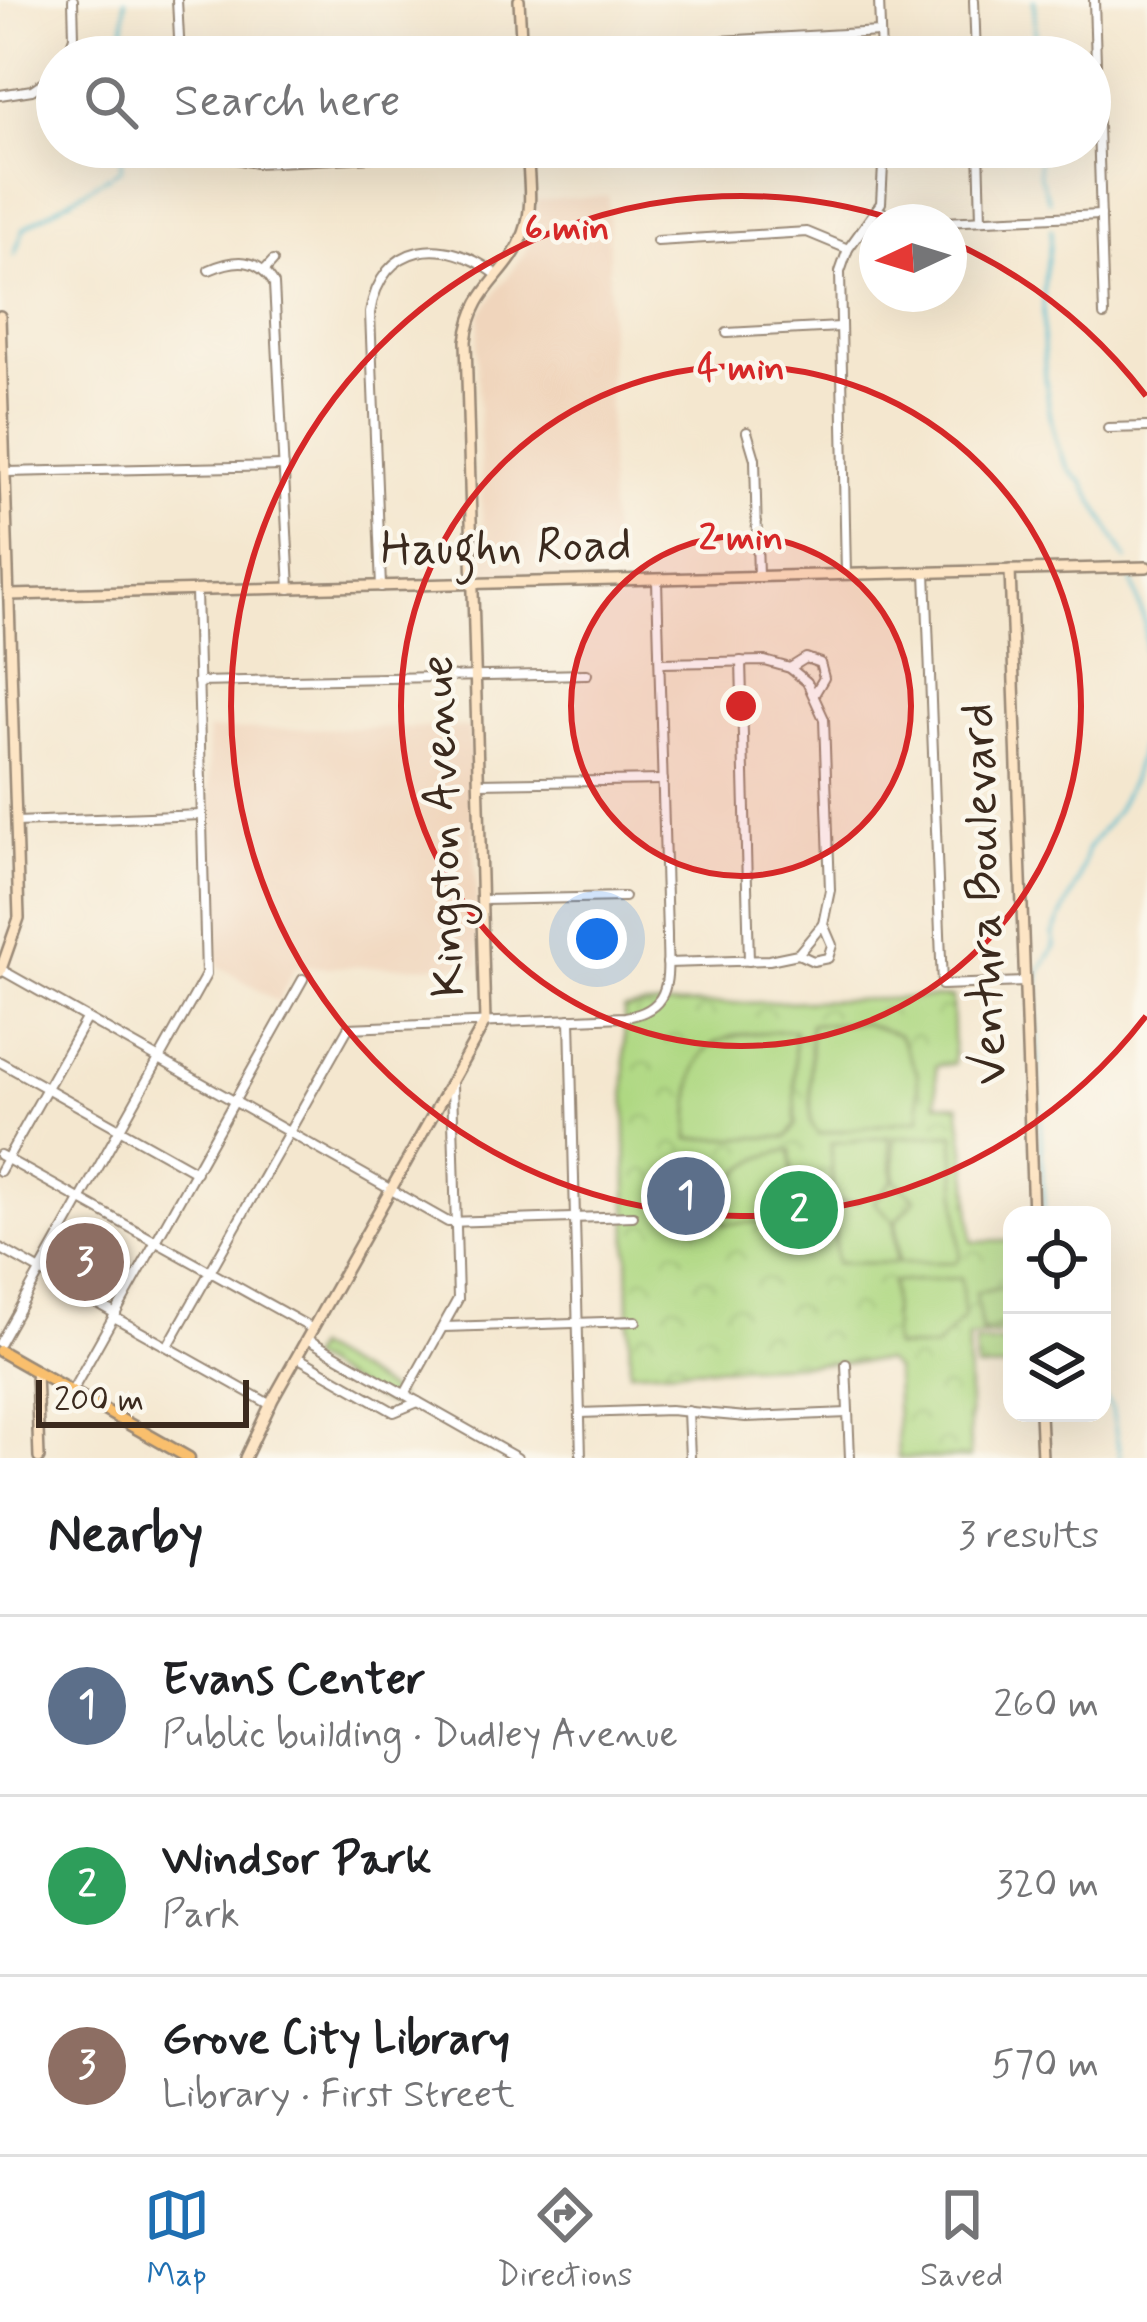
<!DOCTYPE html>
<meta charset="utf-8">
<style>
:root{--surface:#fff;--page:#f6f6f6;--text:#202124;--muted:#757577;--line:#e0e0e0;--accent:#1f6fb2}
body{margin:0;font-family:Mynerve,sans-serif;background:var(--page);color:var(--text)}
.controls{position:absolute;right:36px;bottom:36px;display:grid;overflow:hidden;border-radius:24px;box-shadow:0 12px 48px #0002}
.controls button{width:108px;height:108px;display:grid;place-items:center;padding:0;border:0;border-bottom:3px solid var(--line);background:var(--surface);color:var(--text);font:60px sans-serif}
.compass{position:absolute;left:859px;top:204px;width:108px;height:108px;border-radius:50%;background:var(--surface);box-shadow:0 12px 48px #0002;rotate:266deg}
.scale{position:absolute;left:36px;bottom:30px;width:213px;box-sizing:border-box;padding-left:12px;border:6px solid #3b2a1e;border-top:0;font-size:33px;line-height:42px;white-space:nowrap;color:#3b2a1e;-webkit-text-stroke:9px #fbf7ec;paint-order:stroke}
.you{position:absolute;left:597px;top:939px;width:42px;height:42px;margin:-30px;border:9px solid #fff;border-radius:50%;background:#1a73e8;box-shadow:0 0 0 18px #1a73e833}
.badge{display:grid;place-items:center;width:78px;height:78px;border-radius:50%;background:var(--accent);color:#fff;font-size:39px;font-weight:700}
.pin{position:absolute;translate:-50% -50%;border:6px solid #fff;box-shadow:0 3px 12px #0006}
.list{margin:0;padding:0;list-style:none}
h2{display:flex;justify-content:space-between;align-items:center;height:156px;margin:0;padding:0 48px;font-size:51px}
h2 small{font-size:39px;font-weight:400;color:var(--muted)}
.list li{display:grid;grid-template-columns:78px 1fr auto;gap:36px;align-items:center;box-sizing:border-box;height:180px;padding:0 48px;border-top:3px solid var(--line)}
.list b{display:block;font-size:45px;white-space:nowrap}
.list p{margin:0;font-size:39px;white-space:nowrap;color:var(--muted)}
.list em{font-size:39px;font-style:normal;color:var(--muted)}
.icon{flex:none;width:66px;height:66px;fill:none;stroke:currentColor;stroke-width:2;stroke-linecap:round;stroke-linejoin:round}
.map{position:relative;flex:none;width:1147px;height:1458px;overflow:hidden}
.search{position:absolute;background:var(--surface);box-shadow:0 12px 48px #0002;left:36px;right:36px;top:36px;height:132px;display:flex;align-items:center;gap:30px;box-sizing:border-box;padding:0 42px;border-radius:66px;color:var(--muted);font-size:45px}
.sheet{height:696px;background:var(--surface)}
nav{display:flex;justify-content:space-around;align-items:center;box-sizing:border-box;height:168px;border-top:3px solid var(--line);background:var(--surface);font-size:33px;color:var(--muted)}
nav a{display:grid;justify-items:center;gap:6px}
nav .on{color:var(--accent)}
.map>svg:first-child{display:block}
</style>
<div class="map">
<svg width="1147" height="1458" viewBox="0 0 1147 1458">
<defs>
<pattern id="park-crowns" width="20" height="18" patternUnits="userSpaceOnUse" patternTransform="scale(3)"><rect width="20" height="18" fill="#afd882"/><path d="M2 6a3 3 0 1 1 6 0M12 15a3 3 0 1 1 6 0" fill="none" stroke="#97ba70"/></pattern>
</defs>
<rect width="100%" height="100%" fill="#fbf7ec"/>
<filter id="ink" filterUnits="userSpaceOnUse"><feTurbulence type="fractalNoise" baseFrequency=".00833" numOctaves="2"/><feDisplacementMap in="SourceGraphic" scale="24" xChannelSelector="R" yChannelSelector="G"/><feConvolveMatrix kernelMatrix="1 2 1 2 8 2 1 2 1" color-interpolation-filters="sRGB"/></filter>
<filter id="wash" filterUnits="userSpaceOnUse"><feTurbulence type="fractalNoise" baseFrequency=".004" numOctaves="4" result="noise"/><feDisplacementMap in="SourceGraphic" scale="48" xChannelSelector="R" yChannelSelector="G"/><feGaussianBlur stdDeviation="2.7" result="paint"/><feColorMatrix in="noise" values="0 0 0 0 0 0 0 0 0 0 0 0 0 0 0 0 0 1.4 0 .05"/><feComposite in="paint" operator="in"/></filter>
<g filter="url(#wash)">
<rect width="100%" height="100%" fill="#f4e7cf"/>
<!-- built -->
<g fill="#f0d5bc">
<polygon points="609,196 609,492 614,576 484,579 477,348 480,314 524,255 533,231 537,200"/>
<polygon points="470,727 479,966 295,967 278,1002 217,965 207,730"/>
</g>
<!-- park -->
<g fill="url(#park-crowns)" stroke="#758150" stroke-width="3">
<polygon points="952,997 954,1064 936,1066 937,1103 959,1105 969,1180 972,1242 1012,1241 1012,1333 968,1338 970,1458 898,1458 895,1370 885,1361 630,1371 624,1010 644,1006"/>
<polygon points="1001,1342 1012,1355 1012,1368 976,1369 975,1343"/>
<polygon points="314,1348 395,1394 398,1397 392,1404 386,1404 308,1359"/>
</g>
<!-- pitch -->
<g fill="#afd882" stroke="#758150" stroke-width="3">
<polygon points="862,1023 899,1035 917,1072 920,1119 818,1134 811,1123 810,1024"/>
<path d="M794,1030L796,1125L787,1137L689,1139C691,1041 698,1036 794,1030Z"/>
<polygon points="954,1134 960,1257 956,1262 898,1263 896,1221 916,1199 895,1180 894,1138"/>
<polygon points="889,1137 893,1180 874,1202 894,1221 896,1263 836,1263 833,1204 860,1202 833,1202 831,1143"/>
<path d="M791,1150L794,1212L784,1221L723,1224C722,1178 748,1156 791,1150Z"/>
<polygon points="961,1278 964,1317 935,1348 893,1347 892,1282"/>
<polygon points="1001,1288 1012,1290 1012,1316 997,1328 982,1333 976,1293"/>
</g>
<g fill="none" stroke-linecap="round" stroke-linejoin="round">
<!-- stream -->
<g stroke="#51bace" stroke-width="3">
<polyline points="1034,0 1036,57"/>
<polyline points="123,57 125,0"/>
<polyline points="1038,147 1039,174 1049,201"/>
<path d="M1051,229C1052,248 1045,265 1044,285C1042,330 1041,459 1082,481L1127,560"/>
<polyline points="14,256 24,228 121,169 122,147"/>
<polyline points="1044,1215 1036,1015 1039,973 1055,946 1053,935 1079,879 1087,850 1115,813 1132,780 1146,727 1145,623 1132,581"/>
<polyline points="1102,1393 1112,1409 1120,1458"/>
</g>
</g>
</g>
<g filter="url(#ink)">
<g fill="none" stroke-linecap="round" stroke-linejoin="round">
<defs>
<g id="street">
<polyline points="177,0 180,57"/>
<polyline points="879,0 881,57"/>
<polyline points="974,0 976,57"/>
<polyline points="1094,0 1104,315"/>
<polyline points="67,57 74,37 73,0"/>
<polyline points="433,57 880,32"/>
<polyline points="0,95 32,90 57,73"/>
<polyline points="213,147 231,158 256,163 570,147"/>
<polyline points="979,147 981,220"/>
<polyline points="878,210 902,222"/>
<polyline points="943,222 1101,215"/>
<polyline points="657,241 807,232 848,249"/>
<path d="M209,270C235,259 258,256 274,284L290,589"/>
<polyline points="264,271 273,261"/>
<polyline points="727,333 840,327"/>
<polyline points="1108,428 1147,427"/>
<polyline points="747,432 755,459 758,577"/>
<polyline points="6,472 284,466"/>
<polyline points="926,572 942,985 1025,982"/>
<polyline points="846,574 840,272 848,249 881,203 884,147"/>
<path d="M381,587L370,313C382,240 445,236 496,274"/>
<polyline points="741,661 749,961"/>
<polyline points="660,663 765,661 790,668 807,682 824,719 830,890 823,924 798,954 769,960 667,963"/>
<polyline points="790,668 806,658 820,663 824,678 815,693"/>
<polyline points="198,682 587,674"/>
<polyline points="479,783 663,780"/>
<polyline points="16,822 202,815"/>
<polyline points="483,900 624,897"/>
<polyline points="798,954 813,961 828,958 832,945 823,924"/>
<polyline points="0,969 448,1222 633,1216"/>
<polyline points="570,1019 581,1458"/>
<polyline points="0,1062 196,1172"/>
<polyline points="0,1155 313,1329"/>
<polyline points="0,1171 86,1019"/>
<polyline points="0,1248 116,1314"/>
<polyline points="114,1317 271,1405"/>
<polyline points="444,1327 636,1321"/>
<polyline points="307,1339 517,1458"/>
<polyline points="0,1343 206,975 196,591"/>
<path d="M168,1346L348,1028L625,1017C675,1010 667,975 667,935L657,581"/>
<polyline points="297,1357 394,1412 418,1402"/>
<polyline points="846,1364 850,1458"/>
<polyline points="72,1391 303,979"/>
<polyline points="405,1394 458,1299 452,1084"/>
<polyline points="688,1411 690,1458"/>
<polyline points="580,1413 670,1410 746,1417 848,1413"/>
</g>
<g id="secondary">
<polyline points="519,0 522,57"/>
<polyline points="0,316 19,918 0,972"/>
<polyline points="1010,570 1033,1215"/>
<polyline points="10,595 1147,567"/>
<polyline points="36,1371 39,1458"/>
<polyline points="1040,1413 1042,1458"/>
<path d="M245,1458L273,1399L485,1022L466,341C473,285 508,278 524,233C534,207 528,175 527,147"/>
</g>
<polyline id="primary" points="0,1351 189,1458"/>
</defs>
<!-- street casing -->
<use href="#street" stroke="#988876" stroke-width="12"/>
<!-- secondary casing -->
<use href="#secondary" stroke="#988876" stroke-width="14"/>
<!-- primary casing -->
<use href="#primary" stroke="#988876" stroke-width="15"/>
<!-- street -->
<use href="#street" stroke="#fff" stroke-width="8"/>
<!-- secondary -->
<use href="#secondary" stroke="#fde5c5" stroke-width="9"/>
<!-- primary -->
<use href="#primary" stroke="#f9bf6d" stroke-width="10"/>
</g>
</g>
<!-- distance rings -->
<circle cx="741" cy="706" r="170" fill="#d62828" fill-opacity=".12"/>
<g fill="none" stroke="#d62828" stroke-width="6">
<circle cx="741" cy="706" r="170"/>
<circle cx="741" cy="706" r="340"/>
<path d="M1146 1016A510 510 0 1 1 899 221M952 242A510 510 0 0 1 1146 396"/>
</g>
<g text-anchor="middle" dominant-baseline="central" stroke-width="9" stroke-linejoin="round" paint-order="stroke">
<!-- street labels -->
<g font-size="48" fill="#3b2a1e" stroke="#fbf7ec">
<text transform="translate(506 548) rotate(-1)">Haughn Road</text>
<text transform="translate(444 826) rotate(-92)">Kingston Avenue</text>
<text transform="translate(985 894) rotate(-92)">Ventura Boulevard</text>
</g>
</g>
<circle cx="741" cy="706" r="18" fill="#d62828" stroke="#fbf7ec" stroke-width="6"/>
<g font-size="36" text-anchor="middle" font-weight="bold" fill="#d62828" stroke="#fbf7ec" stroke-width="9" stroke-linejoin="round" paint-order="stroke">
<text x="567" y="239">6 min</text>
<text x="741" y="379">4 min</text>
<text x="741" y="549">2 min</text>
</g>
</svg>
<div class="controls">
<button><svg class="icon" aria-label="locate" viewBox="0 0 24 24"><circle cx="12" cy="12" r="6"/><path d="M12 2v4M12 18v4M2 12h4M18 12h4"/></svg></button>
<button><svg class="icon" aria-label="layers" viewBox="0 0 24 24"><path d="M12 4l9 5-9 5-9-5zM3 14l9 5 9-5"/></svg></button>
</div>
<svg class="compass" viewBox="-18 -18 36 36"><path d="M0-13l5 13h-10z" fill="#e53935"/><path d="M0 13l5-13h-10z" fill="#757577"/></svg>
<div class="scale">200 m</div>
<div class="you"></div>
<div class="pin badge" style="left:686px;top:1196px;background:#5c6f8a">1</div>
<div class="pin badge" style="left:799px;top:1210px;background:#2e9e5b">2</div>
<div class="pin badge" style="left:85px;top:1262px;background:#8d6e63">3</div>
<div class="search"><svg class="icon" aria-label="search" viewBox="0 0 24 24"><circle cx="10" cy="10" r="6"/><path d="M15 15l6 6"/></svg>Search here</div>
</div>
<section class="sheet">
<h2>Nearby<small>3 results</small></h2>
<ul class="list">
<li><span class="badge" style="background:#5c6f8a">1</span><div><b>Evans Center</b><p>Public building · Dudley Avenue</p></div><em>260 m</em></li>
<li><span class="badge" style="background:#2e9e5b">2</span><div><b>Windsor Park</b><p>Park</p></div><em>320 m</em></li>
<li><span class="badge" style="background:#8d6e63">3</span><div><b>Grove City Library</b><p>Library · First Street</p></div><em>570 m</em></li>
</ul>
</section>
<nav>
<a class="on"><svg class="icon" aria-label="map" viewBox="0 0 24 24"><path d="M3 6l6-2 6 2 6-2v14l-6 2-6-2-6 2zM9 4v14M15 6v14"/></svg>Map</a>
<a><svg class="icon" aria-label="directions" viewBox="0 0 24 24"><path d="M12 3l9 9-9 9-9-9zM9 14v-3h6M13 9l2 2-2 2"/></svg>Directions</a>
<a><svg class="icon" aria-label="saved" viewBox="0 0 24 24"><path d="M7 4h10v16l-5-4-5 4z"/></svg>Saved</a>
</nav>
